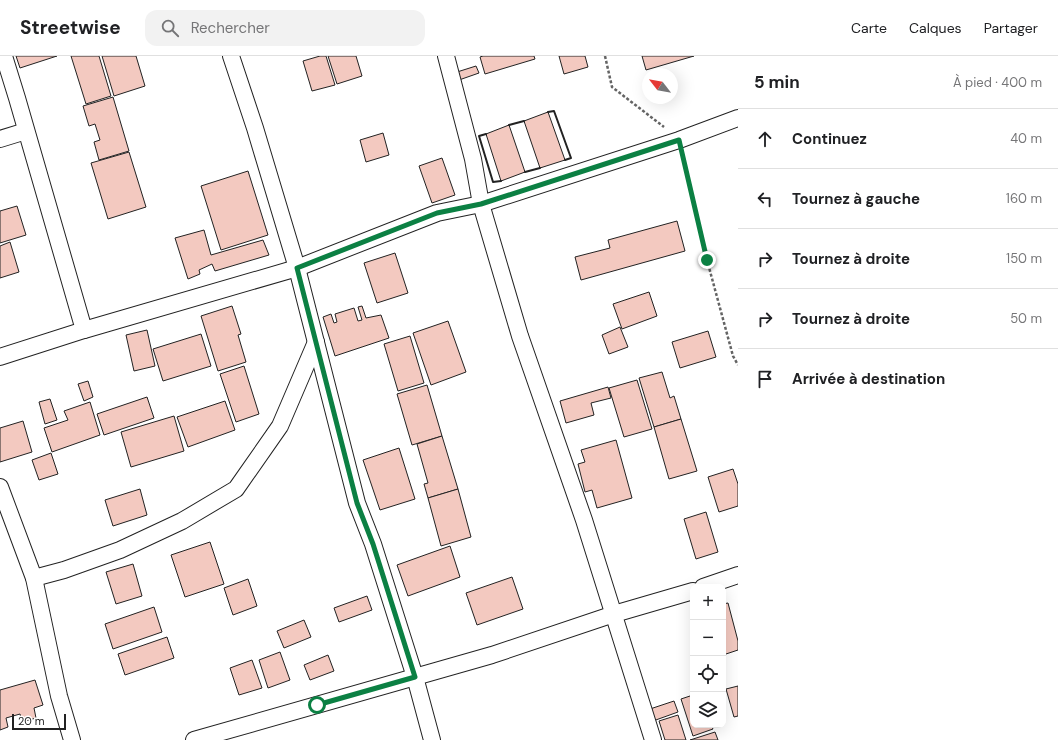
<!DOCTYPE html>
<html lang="fr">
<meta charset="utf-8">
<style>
:root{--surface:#fff;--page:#f2f2f2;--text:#202124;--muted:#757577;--line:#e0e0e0}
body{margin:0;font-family:"DM Sans",sans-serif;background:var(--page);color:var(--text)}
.controls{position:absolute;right:12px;bottom:12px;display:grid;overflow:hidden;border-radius:8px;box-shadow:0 4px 16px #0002}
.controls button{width:36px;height:36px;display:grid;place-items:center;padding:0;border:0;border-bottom:1px solid var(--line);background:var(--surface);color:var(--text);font:20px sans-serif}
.compass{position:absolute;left:642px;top:12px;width:36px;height:36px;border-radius:50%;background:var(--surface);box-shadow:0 4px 16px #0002;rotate:301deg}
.scale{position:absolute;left:12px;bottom:10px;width:54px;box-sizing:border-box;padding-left:4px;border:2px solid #222;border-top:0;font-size:11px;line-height:14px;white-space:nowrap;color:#222;-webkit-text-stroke:3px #fff;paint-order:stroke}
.stop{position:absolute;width:12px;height:12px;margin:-9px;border:3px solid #0b8043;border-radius:50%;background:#fff}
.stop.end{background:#0b8043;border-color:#fff;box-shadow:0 1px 4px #0008}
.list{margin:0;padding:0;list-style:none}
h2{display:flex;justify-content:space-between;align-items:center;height:52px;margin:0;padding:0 16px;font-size:17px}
h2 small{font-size:13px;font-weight:400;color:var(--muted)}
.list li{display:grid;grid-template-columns:26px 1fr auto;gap:12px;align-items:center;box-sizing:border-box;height:60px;padding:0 16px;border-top:1px solid var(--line)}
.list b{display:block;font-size:15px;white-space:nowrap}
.list em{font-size:13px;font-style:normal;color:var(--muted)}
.icon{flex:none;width:22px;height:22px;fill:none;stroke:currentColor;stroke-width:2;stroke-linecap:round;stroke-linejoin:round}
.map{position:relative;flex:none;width:738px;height:684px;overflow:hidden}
header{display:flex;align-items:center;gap:24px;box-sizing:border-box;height:56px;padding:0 20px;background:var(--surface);border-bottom:1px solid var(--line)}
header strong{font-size:19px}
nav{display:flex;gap:22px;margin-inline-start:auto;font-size:14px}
.search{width:280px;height:36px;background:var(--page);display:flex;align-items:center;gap:10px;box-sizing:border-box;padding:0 14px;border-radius:12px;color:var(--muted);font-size:15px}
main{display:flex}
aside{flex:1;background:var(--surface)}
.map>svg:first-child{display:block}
</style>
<header>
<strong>Streetwise</strong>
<div class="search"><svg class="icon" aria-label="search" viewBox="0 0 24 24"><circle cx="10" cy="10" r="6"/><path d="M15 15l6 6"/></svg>Rechercher</div>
<nav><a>Carte</a><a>Calques</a><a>Partager</a></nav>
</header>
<main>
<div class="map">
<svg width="738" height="684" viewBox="0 0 738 684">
<rect width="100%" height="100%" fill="#fff"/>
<!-- building -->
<g fill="#f3c9c0" stroke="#222">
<polygon points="16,0 57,0 20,12"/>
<polygon points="71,0 99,0 111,40 86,48"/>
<polygon points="102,0 136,0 145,30 114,40"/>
<polygon points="320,0 326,0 335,29 312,35 303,5"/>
<polygon points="328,0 356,0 362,20 337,28"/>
<polygon points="483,0 534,0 535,3 485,18 480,1"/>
<polygon points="559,0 585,0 588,11 564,18"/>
<polygon points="642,0 694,0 646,14"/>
<polygon points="476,10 479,17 459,24 457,16"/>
<polygon points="113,41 129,95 99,104 94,86 100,84 95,68 89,70 83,50"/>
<polygon points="548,56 565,104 540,112 524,65"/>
<polygon points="509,69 525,116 501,125 486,78"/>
<polygon points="383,77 389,99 366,106 360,84"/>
<polygon points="129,96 146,151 108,163 91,107"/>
<polygon points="442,102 455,139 432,147 419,110"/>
<polygon points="248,115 268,179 221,194 201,130"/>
<polygon points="17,150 26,179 0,187 0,155"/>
<polygon points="677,165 685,195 581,224 575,201 610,192 608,184"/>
<polygon points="204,174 211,199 263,184 269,199 215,215 212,208 199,214 200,218 188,223 175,182"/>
<polygon points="10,186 19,216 0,222 0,190"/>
<polygon points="395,197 408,237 377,247 364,207"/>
<polygon points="649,236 657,260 622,273 613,248"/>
<polygon points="232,250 241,278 238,279 246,306 218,315 201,260"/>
<polygon points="362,250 366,262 381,259 389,282 335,300 323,261 331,258 334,267 337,266 335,258 354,252 358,265 362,264 358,251"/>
<polygon points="448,265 466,316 431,329 413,277"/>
<polygon points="620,271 628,291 609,298 602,279"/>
<polygon points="147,274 155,310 134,315 126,279"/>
<polygon points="708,275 716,301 680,312 672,286"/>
<polygon points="201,278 211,310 163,325 153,293"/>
<polygon points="410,280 424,327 398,335 384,288"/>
<polygon points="244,310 259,358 236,366 220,318"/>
<polygon points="662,316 670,342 674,340 681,363 654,371 639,322"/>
<polygon points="637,324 652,373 624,381 609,332"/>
<polygon points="88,325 93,341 84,345 78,328"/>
<polygon points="427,329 442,380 412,389 397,338"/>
<polygon points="608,331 611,342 591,347 594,359 566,367 560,345"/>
<polygon points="147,341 154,362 104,379 97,358"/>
<polygon points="50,343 57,364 45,368 39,346"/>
<polygon points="225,345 235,374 188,391 177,361"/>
<polygon points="90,346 100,379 52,396 44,372 68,364 64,355"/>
<polygon points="174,360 184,395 131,411 121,376"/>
<polygon points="681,363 697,415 669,423 654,371"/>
<polygon points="23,365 32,396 0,406 0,372"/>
<polygon points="442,380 458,433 428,442 424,428 428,427 417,388"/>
<polygon points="616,384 632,442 597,452 592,434 585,436 578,408 585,406 581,394"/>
<polygon points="399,392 415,443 380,454 363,404"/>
<polygon points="51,397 58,418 39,424 32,404"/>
<polygon points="733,413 738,428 738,450 719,456 708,421"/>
<polygon points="140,433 147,459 113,470 105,444"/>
<polygon points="458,433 471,481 441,490 428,442"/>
<polygon points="706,456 718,496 696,503 684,463"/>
<polygon points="210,486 224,528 185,541 171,499"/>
<polygon points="450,490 460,521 408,540 397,509"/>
<polygon points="133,508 142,540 116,548 106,516"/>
<polygon points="512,521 523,553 477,569 466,537"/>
<polygon points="248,523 257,550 233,559 224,532"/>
<polygon points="367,540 372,554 339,566 334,552"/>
<polygon points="728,547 738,585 738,594 723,599 723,548"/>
<polygon points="154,551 162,576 113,593 105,568"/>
<polygon points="304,564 311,581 284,592 277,575"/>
<polygon points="167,581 174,602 125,619 118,598"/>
<polygon points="280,596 290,624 268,632 259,604"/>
<polygon points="328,599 334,615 310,624 304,609"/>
<polygon points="252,604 262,632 239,639 230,612"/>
<polygon points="35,624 43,649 34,652 36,662 22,666 20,658 6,662 8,671 0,674 0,634"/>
<polygon points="738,630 738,660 734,661 726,633"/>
<polygon points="693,639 693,669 711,669 713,673 693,680 681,643"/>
<polygon points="674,645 678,656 653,665 650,653"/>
<polygon points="678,659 686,684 665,684 659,665"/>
<polygon points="715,676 718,684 690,684"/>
</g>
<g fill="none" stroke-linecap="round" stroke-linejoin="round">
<defs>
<g id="minor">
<polyline points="231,0 255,72 297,212 357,447 373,488 415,621 432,684"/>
<polyline points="446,0 473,103 481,148 520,280 584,464 653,684"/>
<polyline points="0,83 26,75"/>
<polyline points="84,274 297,212 437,157 481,148 679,84 738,62"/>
<polyline points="0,301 84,274 17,42 4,0"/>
<polyline points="0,431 34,522 59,640 72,684"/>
<polyline points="34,522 64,514 120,494 182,465 236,433 280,370 316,286"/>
<polyline points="703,531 738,519"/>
<polyline points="194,684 492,599 614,558 693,535"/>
</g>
</defs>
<!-- minor casing -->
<use href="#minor" stroke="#222" stroke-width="18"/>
<!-- path -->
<g stroke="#646464" stroke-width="2.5" stroke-dasharray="3 2" stroke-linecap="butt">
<polyline points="605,0 612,31 664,71"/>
<polyline points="683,101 707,204 733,300 738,309"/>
</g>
<!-- minor -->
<use href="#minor" stroke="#fff" stroke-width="16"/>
<!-- wall -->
<g stroke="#222" stroke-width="2">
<polyline points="548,56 554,55 571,102 565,104"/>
<polyline points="509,69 524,65"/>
<polyline points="486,78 479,80 493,126 501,125"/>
<polyline points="525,116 540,112"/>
</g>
</g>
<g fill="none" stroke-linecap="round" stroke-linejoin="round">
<!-- route -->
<polyline stroke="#0b8043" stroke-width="5" points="317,649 415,621 373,488 357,447 297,212 437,157 481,148 679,84 707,204"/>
</g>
</svg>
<div class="controls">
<button>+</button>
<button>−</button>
<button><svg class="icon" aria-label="locate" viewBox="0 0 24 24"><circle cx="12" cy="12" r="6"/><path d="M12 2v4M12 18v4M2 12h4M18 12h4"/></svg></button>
<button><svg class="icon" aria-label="layers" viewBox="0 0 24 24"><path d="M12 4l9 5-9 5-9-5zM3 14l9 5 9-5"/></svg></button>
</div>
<svg class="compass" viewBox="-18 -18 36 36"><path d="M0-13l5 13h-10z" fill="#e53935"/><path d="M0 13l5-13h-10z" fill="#757577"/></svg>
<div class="scale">20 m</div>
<div class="stop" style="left:317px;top:649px"></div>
<div class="stop end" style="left:707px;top:204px"></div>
</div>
<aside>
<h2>5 min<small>À pied · 400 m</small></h2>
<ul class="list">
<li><svg class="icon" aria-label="ahead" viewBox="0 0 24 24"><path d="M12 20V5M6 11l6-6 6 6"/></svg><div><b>Continuez</b></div><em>40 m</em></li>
<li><svg class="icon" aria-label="left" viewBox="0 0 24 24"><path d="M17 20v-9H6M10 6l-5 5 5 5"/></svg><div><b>Tournez à gauche</b></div><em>160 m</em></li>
<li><svg class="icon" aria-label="right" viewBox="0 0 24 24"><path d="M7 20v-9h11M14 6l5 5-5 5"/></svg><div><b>Tournez à droite</b></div><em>150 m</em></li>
<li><svg class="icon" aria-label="right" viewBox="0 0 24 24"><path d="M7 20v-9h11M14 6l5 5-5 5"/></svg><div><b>Tournez à droite</b></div><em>50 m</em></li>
<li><svg class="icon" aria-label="arrive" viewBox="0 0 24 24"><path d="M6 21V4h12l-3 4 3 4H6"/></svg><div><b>Arrivée à destination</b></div></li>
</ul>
</aside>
</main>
